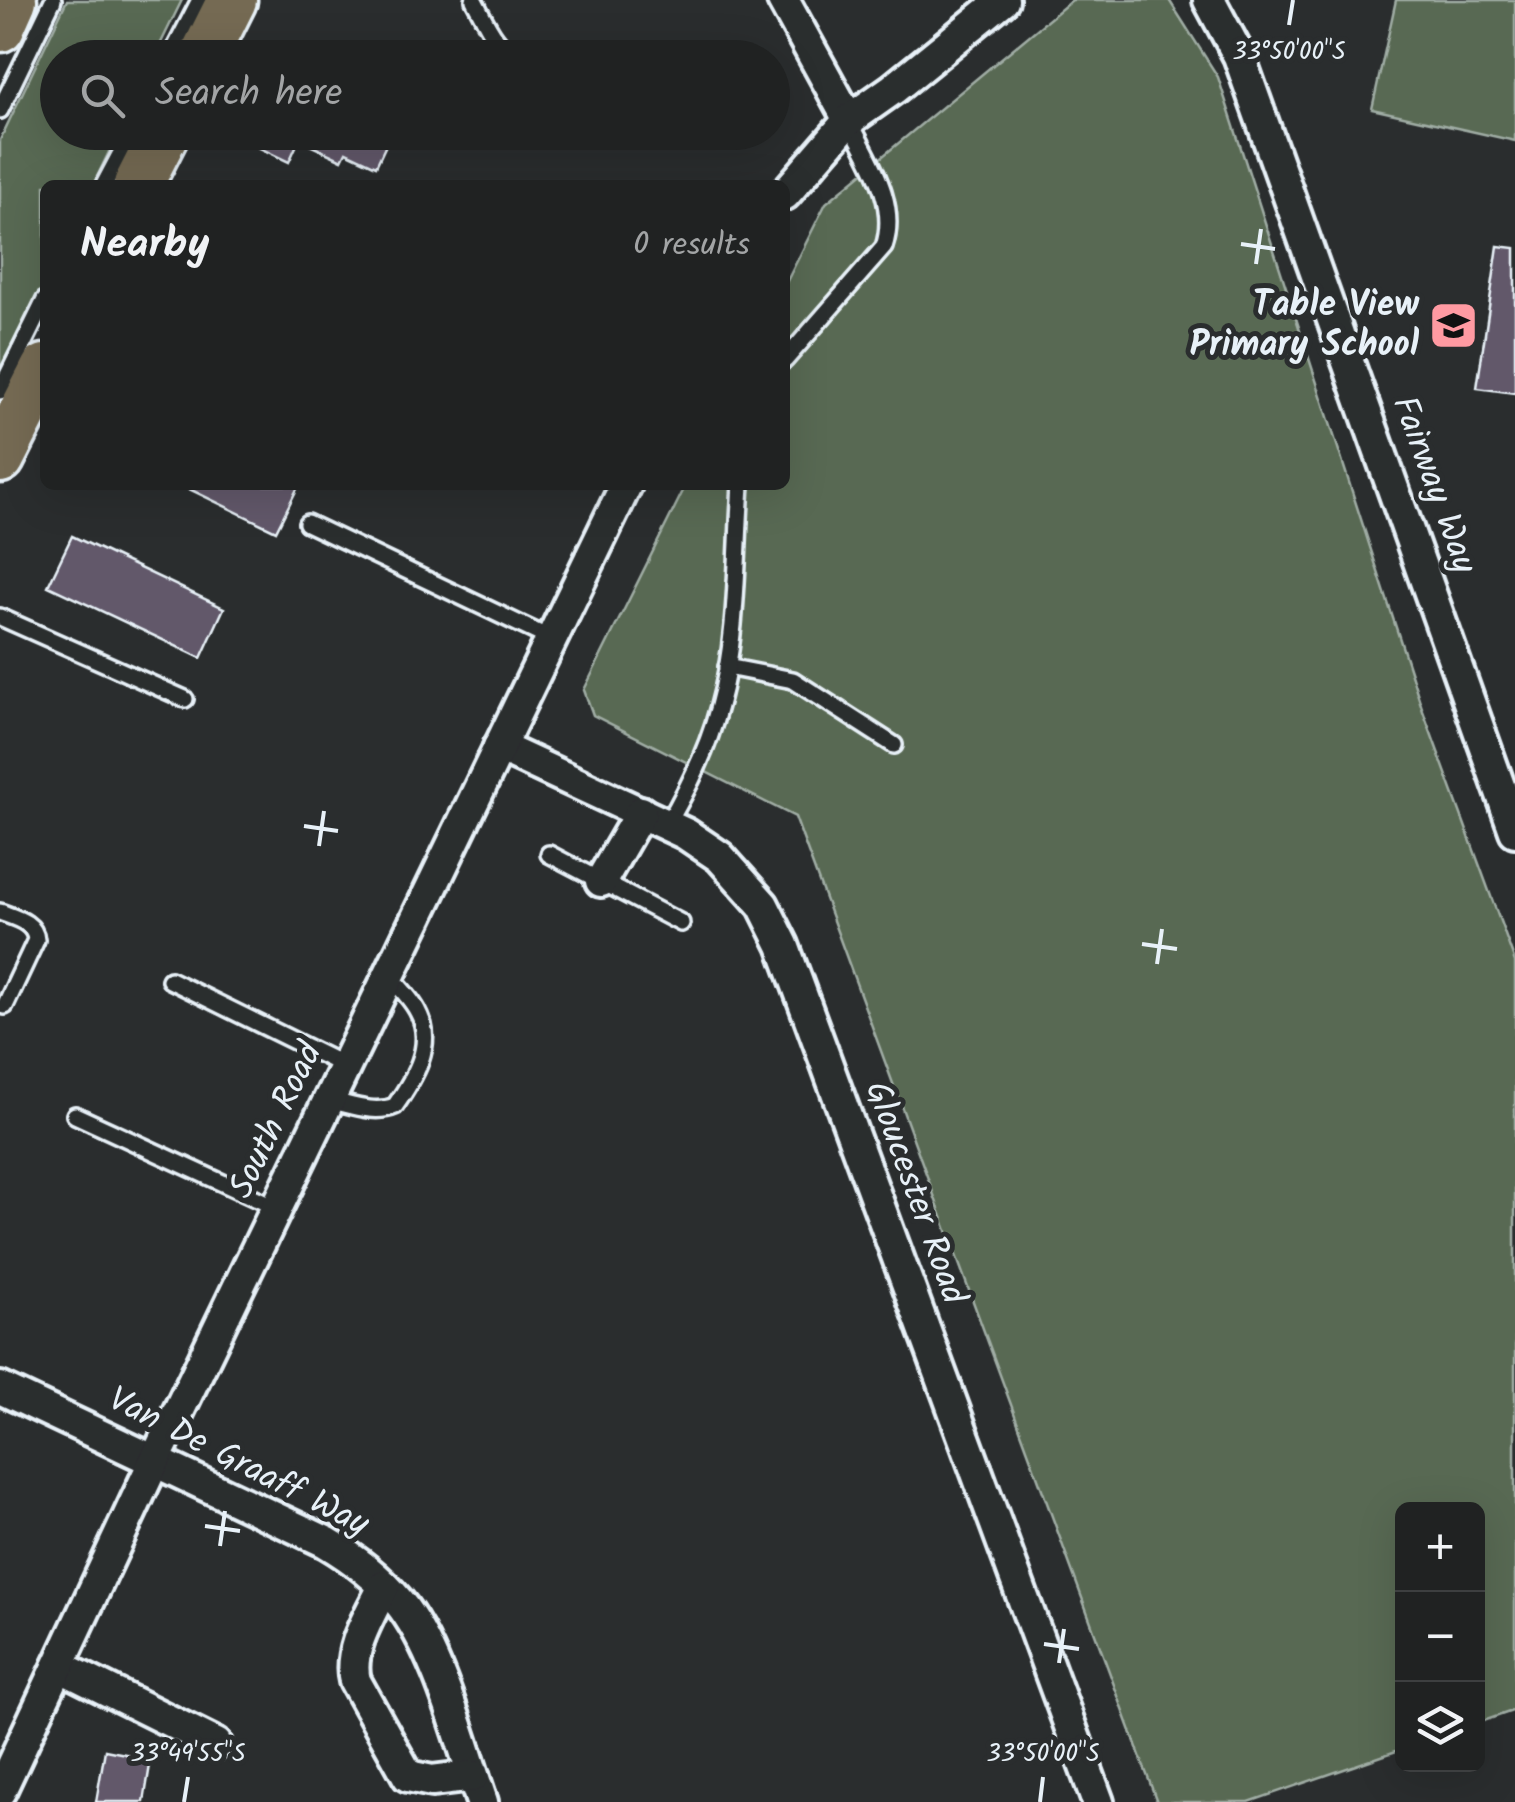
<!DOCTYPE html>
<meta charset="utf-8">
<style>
:root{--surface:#202222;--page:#2d2f2f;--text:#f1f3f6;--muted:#a2a4a5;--line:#3d3f40}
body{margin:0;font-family:Kalam,sans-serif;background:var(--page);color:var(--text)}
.controls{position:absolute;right:30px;bottom:30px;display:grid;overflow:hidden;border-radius:15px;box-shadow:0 10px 40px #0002}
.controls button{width:90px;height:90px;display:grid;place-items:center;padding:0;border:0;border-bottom:2px solid var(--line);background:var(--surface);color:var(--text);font:50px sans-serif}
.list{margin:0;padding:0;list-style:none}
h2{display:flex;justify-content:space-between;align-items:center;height:130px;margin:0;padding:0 40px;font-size:42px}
h2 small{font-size:32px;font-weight:400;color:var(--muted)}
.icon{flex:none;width:55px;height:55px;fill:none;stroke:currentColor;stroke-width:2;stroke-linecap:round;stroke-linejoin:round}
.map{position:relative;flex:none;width:1515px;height:1802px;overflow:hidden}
.search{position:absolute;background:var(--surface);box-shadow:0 10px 40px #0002;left:40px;top:40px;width:750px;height:110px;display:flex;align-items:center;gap:25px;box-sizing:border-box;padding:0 35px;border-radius:55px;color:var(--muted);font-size:38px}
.panel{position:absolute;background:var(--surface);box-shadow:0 10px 40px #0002;left:40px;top:180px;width:750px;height:310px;border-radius:15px}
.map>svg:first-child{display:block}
</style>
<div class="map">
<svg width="1515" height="1802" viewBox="0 0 1515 1802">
<rect width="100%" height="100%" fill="#2a2d2e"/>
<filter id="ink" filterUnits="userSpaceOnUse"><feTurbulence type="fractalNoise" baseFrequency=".01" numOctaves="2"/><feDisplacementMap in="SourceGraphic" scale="20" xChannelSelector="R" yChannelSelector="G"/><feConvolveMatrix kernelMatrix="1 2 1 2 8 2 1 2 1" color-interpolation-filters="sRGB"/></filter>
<g filter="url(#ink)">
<!-- green -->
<g fill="#596952" stroke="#a0ada5" stroke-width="2.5">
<polygon points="67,0 182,0 154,57 58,58 58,132 118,133 93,185 45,185 45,284 0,377 0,140"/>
<polygon points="1072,0 1169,0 1218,77 1423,711 1515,962 1515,1710 1478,1723 1478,1510 1402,1510 1402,1749 1249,1802 1157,1802 795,817 593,715 584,690 686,485 785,485 785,285 826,203"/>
<polygon points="1396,0 1515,0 1515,141 1372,109"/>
</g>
<!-- building -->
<g fill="#62596a" stroke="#e8f1f8" stroke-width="2.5">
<polygon points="252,132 392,132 376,166 346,152 342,160 299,140 289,162 247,142"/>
<polygon points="1498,246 1515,248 1515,393 1477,388"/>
<polygon points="181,485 299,485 276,531"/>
<polygon points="72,536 224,608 201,658 48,586"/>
<polygon points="105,1750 151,1759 144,1802 96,1802"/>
</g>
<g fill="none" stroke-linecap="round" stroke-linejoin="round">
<defs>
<g id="lane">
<path d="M474,0C485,20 496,49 519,58"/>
<polyline points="170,58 200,0"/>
<polyline points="534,58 558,51"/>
<polyline points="0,110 53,0"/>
<polyline points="104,185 132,132"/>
<path d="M785,360L884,247C899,202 868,159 849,120"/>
<polyline points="0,391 45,300"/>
<polyline points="307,523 551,639"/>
<polyline points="0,617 185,699"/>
<polyline points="727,667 793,680 894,745"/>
<path d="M667,825C689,787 708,749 719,706C738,638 736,556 741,485"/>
<polyline points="549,854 681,923"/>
<path d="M0,912C15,918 35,922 36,940L5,1006"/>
<polyline points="170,980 345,1066"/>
<path d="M328,1100C349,1104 374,1115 395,1106C413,1080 436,1045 418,1012C412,999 398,986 389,975"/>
<polyline points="75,1115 277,1208"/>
</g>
<g id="street">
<polyline points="783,0 849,120"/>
<polyline points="1209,0 1239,56 1515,831"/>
<polyline points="785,194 849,120 893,89 1003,0"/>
<polyline points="499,747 686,834 720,857 763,905 783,945 1098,1802"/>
<polyline points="601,881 641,812"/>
<path d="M0,1388L326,1542C353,1558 378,1577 398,1601C438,1649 461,1742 482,1802"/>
<path d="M384,1586C371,1614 347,1649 355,1681L408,1776L432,1781L473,1776"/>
<polyline points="59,1666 216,1744"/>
<polyline points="0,1791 154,1462 626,485"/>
</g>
<g id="primary">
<polyline points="0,27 12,0"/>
<polyline points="203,58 232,0"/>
<polyline points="138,185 165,132"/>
<polyline points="0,458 45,369"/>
</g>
</defs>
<!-- lane casing -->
<use href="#lane" stroke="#e8f1f8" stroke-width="22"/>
<!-- street casing -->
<use href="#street" stroke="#e8f1f8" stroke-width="38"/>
<!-- primary casing -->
<use href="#primary" stroke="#e8f1f8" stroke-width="55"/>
<!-- lane -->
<use href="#lane" stroke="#2a2d2e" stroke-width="15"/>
<!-- street -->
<use href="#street" stroke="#2a2d2e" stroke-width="30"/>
<!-- primary -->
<use href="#primary" stroke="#746b52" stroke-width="48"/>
</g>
</g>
<!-- ticks -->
<path fill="none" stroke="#e8f1f8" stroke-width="4" d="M1289,25L1293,0M1241,244L1275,249M1256,264L1261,229M304,826L338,831M319,846L324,811M1142,944L1177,949M1157,964L1162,929M205,1526L240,1531M220,1546L225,1511M1044,1644L1079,1649M1059,1663L1064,1629M184,1802L188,1777M1040,1802L1043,1777"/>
<!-- icons -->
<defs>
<symbol id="school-square" viewBox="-11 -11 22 22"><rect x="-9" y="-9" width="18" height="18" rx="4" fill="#ff9aa2" stroke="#2a2d2e"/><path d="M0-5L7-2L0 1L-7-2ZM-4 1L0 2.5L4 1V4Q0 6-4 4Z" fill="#111"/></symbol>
</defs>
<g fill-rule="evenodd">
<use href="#school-square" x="1426" y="298" width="55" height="55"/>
</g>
<g text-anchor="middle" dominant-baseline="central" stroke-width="10" stroke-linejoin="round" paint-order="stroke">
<!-- poi labels -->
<g font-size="35" font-weight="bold" fill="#e8f1f8" stroke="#2a2d2e" text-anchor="end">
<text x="1419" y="306">Table View<tspan x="1419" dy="40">Primary School</tspan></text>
</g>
<!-- street labels -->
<g font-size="35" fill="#e8f1f8" stroke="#2a2d2e">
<text transform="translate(1433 485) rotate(70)">Fairway Way</text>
<text transform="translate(277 1121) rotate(-64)">South Road</text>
<text transform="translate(914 1193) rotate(70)">Gloucester Road</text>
<text transform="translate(238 1463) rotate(27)">Van De Graaff Way</text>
</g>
</g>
<g font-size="25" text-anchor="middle" fill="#e8f1f8" stroke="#2a2d2e" stroke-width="10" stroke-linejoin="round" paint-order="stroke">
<text x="1289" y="59">33°50'00"S</text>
<text x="188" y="1761">33°49'55"S</text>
<text x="1043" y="1761">33°50'00"S</text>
</g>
</svg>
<div class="controls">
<button>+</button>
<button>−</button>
<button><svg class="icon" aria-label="layers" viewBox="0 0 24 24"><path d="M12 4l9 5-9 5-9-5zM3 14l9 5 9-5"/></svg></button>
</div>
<div class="search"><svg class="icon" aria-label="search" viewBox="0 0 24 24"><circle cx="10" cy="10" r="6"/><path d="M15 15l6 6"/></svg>Search here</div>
<section class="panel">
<h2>Nearby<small>0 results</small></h2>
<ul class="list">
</ul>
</section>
</div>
